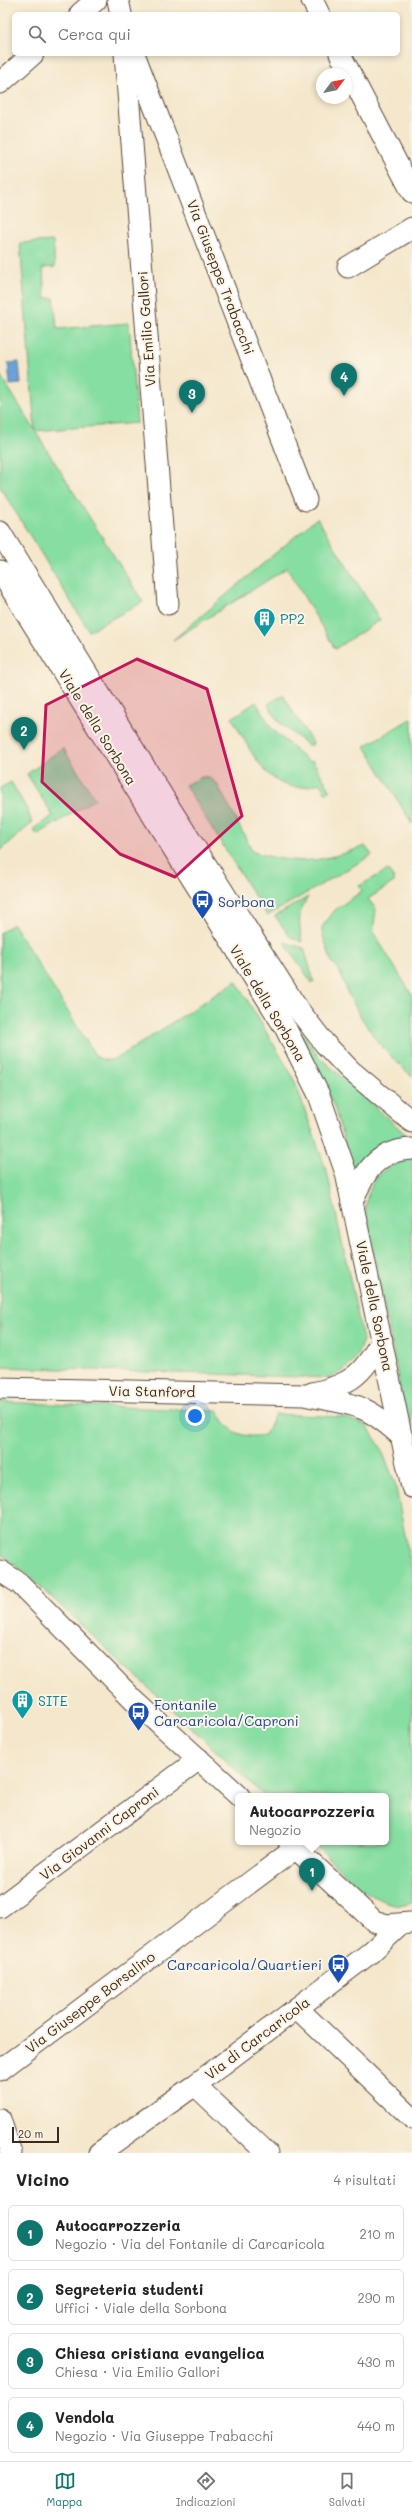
<!DOCTYPE html>
<html lang="it">
<meta charset="utf-8">
<style>
:root{--surface:#fff;--page:#f2f2f2;--text:#222;--muted:#767676;--line:#e0e0e0;--accent:#0f766e}
body{margin:0;font-family:Mali,sans-serif;background:var(--page);color:var(--text)}
.compass{position:absolute;left:316px;top:68px;width:36px;height:36px;border-radius:50%;background:var(--surface);box-shadow:0 2px 6px #0003;rotate:58deg}
.scale{position:absolute;left:12px;bottom:10px;width:47px;box-sizing:border-box;padding-left:4px;border:2px solid #3b2a1e;border-top:0;font-size:11px;line-height:14px;white-space:nowrap;color:#3b2a1e;-webkit-text-stroke:3px #fcf5e5;paint-order:stroke}
.you{position:absolute;left:195px;top:1416px;width:14px;height:14px;margin:-10px;border:3px solid #fff;border-radius:50%;background:#1a73e8;box-shadow:0 0 0 6px #1a73e833}
.badge{display:grid;place-items:center;width:26px;height:26px;border-radius:50%;background:var(--accent);color:#fff;font-size:13px;font-weight:700}
.pin{position:absolute;translate:-50% -33px;filter:drop-shadow(0 1px 2px #0008)}
.pin::after{content:'';position:absolute;top:21px;width:14px;height:12px;background:inherit;clip-path:polygon(0 0,100% 0,50% 100%)}
.popup{position:absolute;left:235px;top:1793px;width:154px;height:52px;box-sizing:border-box;display:grid;place-content:center;border-radius:6px;background:var(--surface);filter:drop-shadow(0 1px 3px #0005);font-size:13px;white-space:nowrap;color:var(--muted)}
.popup b{font-size:15px;color:var(--text)}
.popup::after{content:'';position:absolute;left:50%;top:100%;margin-left:-8px;border:8px solid transparent;border-top-color:var(--surface)}
.list{margin:0;padding:0;list-style:none}
h2{display:flex;justify-content:space-between;align-items:center;height:52px;margin:0;padding:0 16px;font-size:17px}
h2 small{font-size:13px;font-weight:400;color:var(--muted)}
.list li{display:grid;grid-template-columns:26px 1fr auto;gap:12px;align-items:center;box-sizing:border-box;height:56px;margin:0 8px 8px;padding:0 8px;border:1px solid var(--line);border-radius:6px}
.list b{display:block;font-size:15px;white-space:nowrap}
.list p{margin:0;font-size:13px;white-space:nowrap;color:var(--muted)}
.list em{font-size:13px;font-style:normal;color:var(--muted)}
.icon{flex:none;width:22px;height:22px;fill:none;stroke:currentColor;stroke-width:2;stroke-linecap:round;stroke-linejoin:round}
.map{position:relative;flex:none;width:412px;height:2153px;overflow:hidden}
.search{position:absolute;background:var(--surface);box-shadow:0 2px 6px #0003;left:12px;right:12px;top:12px;height:44px;display:flex;align-items:center;gap:10px;box-sizing:border-box;padding:0 14px;border-radius:6px;color:var(--muted);font-size:15px}
.sheet{height:308px;background:var(--surface)}
nav{display:flex;justify-content:space-around;align-items:center;box-sizing:border-box;height:56px;border-top:1px solid var(--line);background:var(--surface);font-size:11px;color:var(--muted)}
nav a{display:grid;justify-items:center;gap:2px}
nav .on{color:var(--accent)}
.map>svg:first-child{display:block}
</style>
<div class="map">
<svg width="412" height="2153" viewBox="0 0 412 2153">
<rect width="100%" height="100%" fill="#fcf5e5"/>
<filter id="ink" filterUnits="userSpaceOnUse"><feTurbulence type="fractalNoise" baseFrequency=".025" numOctaves="2"/><feDisplacementMap in="SourceGraphic" scale="8" xChannelSelector="R" yChannelSelector="G"/><feConvolveMatrix kernelMatrix="1 2 1 2 8 2 1 2 1" color-interpolation-filters="sRGB"/></filter>
<filter id="wash" filterUnits="userSpaceOnUse"><feTurbulence type="fractalNoise" baseFrequency=".012" numOctaves="4" result="noise"/><feDisplacementMap in="SourceGraphic" scale="16" xChannelSelector="R" yChannelSelector="G"/><feGaussianBlur stdDeviation="0.9" result="paint"/><feColorMatrix in="noise" values="0 0 0 0 0 0 0 0 0 0 0 0 0 0 0 0 0 1.4 0 .05"/><feComposite in="paint" operator="in"/></filter>
<g filter="url(#wash)">
<rect width="100%" height="100%" fill="#f4e7cc"/>
<!-- green -->
<g fill="#87dea2" stroke="#618460">
<polygon points="53,241 55,267 43,268 45,298 54,298 57,329 129,323 137,423 35,431 143,602 89,631 0,487 0,375 35,430 20,243"/>
<polygon points="317,518 380,620 335,649 287,568 173,640"/>
<polygon points="283,695 313,744 309,746 279,722 268,704"/>
<path d="M256,702L272,729L309,762L313,761L330,790L326,793L319,783C270,802 252,751 232,718Z"/>
<polygon points="412,718 412,824 365,746"/>
<polygon points="63,748 95,799 37,835 33,829 53,816 27,774"/>
<path d="M202,777H209L217,784L253,852C299,866 321,862 365,846L372,855L267,916L185,785Z"/>
<polygon points="11,782 28,811 32,823 0,851 0,788"/>
<polygon points="388,870 394,879 394,882 368,899 376,909 373,932 412,995 412,1077 380,1045 362,1019 348,994 338,967 332,963 322,933 322,927 335,910 362,891 359,886"/>
<path d="M308,897C297,913 299,924 302,942L290,937L275,916Z"/>
<path d="M13,924L95,1055C103,1062 112,1061 121,1056L236,981L293,1077L327,1172L363,1340C356,1360 349,1371 328,1378L0,1367V933Z"/>
<polygon points="284,942 304,948 314,982 312,983"/>
<polygon points="280,1000 317,1055 412,1140 384,1142 357,1162 353,1172 334,1106"/>
<path d="M408,1158H412V1448L365,1209C369,1181 381,1167 408,1158Z"/>
<path d="M0,1402L217,1411C230,1432 239,1439 265,1435L275,1414L342,1417L366,1425L380,1446L395,1483L412,1572V1903C375,1914 337,1865 313,1842H386V1796H264L30,1577L0,1553Z"/>
</g>
<!-- water -->
<polygon fill="#69a2d8" stroke="#52667b" points="19,362 21,384 10,385 8,363"/>
</g>
<g filter="url(#ink)">
<g fill="none" stroke-linecap="round" stroke-linejoin="round">
<defs>
<g id="minor">
<polyline points="118,0 121,14"/>
<polyline points="312,0 319,14"/>
<polyline points="80,14 96,0"/>
<polyline points="125,54 168,604"/>
<polyline points="134,54 306,500"/>
<polyline points="340,54 412,192"/>
<polyline points="0,83 33,54"/>
<polyline points="348,267 412,228"/>
<polyline points="0,532 168,805 297,1008 325,1044 350,1070 412,1122"/>
<polyline points="0,571 286,1029 319,1095 346,1173 412,1487"/>
<path d="M352,1202C364,1172 377,1150 412,1149"/>
<path d="M0,1388L304,1395C352,1405 363,1401 402,1437"/>
<path d="M312,1393C351,1385 363,1374 382,1340"/>
<polyline points="0,1571 19,1583 135,1701 239,1796"/>
<polyline points="289,1842 374,1921 387,1925 410,1923"/>
<polyline points="0,1907 199,1759"/>
<polyline points="297,2008 412,2118"/>
<polyline points="0,2070 296,1848"/>
<polyline points="195,2085 267,2153"/>
<polyline points="0,2119 11,2153"/>
<polyline points="99,2153 195,2085 370,1953 399,1926"/>
</g>
</defs>
<!-- minor casing -->
<use href="#minor" stroke="#574638" stroke-width="23"/>
<!-- minor -->
<use href="#minor" stroke="#fff" stroke-width="21"/>
</g>
</g>
<!-- marked area -->
<path fill="#c2185b" fill-opacity="0.2" stroke="#c2185b" stroke-width="3" stroke-linejoin="round" d="M137,659L207,689L242,816L175,877L120,854L42,782L46,705Z"/>
<!-- icons -->
<defs>
<symbol id="building-pin" viewBox="-11 -11 22 30"><path d="M0 17L-7.5 6A9.5 9.5 0 1 1 7.5 6Z" fill="#0f9aa8" stroke="#fcf5e5"/><path d="M-4-6H4V6H1V3H-1V6H-4ZM-2.5-4.3h1.7v1.8h-1.7ZM.8-4.3h1.7v1.8H.8ZM-2.5-1h1.7V.8h-1.7ZM.8-1h1.7V.8H.8Z" fill="#fff"/></symbol>
<symbol id="bus-pin" viewBox="-11 -11 22 30"><path d="M0 17L-7.5 6A9.5 9.5 0 1 1 7.5 6Z" fill="#1a4fb4" stroke="#fcf5e5"/><path d="M-5-6H5V4H4V6H2V4H-2V6H-4V4H-5ZM-3.5-4V0h7V-4ZM-3.5 1.2v1.5H-2V1.2ZM2 1.2v1.5H3.5V1.2Z" fill="#fff"/></symbol>
</defs>
<g fill-rule="evenodd">
<use href="#building-pin" x="252" y="606" width="25" height="34"/>
<use href="#bus-pin" x="190" y="888" width="25" height="34"/>
<use href="#building-pin" x="10" y="1688" width="25" height="34"/>
<use href="#bus-pin" x="126" y="1700" width="25" height="34"/>
<use href="#bus-pin" x="326" y="1952" width="25" height="34"/>
</g>
<g text-anchor="middle" dominant-baseline="central" stroke-width="4" stroke-linejoin="round" paint-order="stroke">
<!-- street labels -->
<g font-size="14" fill="#3b2a1e" stroke="#fcf5e5">
<text transform="translate(221 277) rotate(69)">Via Giuseppe Trabacchi</text>
<text transform="translate(146 329) rotate(-94)">Via Emilio Gallori</text>
<text transform="translate(98 727) rotate(58)">Viale della Sorbona</text>
<text transform="translate(268 1003) rotate(59)">Viale della Sorbona</text>
<text transform="translate(375 1306) rotate(78)">Viale della Sorbona</text>
<text transform="translate(152 1391) rotate(1)">Via Stanford</text>
<text transform="translate(99 1833) rotate(-37)">Via Giovanni Caproni</text>
<text transform="translate(90 2002) rotate(-37)">Via Giuseppe Borsalino</text>
<text transform="translate(257 2038) rotate(-37)">Via di Carcaricola</text>
</g>
<!-- culture labels -->
<g font-size="14" fill="#0d838f" stroke="#fcf5e5" text-anchor="start">
<text x="280" y="618">PP2</text>
<text x="38" y="1700">SITE</text>
</g>
<!-- transit labels -->
<g font-size="14" fill="#164399" stroke="#fcf5e5" text-anchor="start">
<text x="218" y="901">Sorbona</text>
<text x="154" y="1704">Fontanile<tspan x="154" dy="16">Carcaricola/Caproni</tspan></text>
<text x="322" y="1964" text-anchor="end">Carcaricola/Quartieri</text>
</g>
</g>
</svg>
<svg class="compass" viewBox="-18 -18 36 36"><path d="M0-13l5 13h-10z" fill="#e53935"/><path d="M0 13l5-13h-10z" fill="#767676"/></svg>
<div class="scale">20 m</div>
<div class="you"></div>
<div class="pin badge" style="left:312px;top:1891px">1</div>
<div class="popup"><b>Autocarrozzeria</b>Negozio</div>
<div class="pin badge" style="left:24px;top:750px">2</div>
<div class="pin badge" style="left:192px;top:413px">3</div>
<div class="pin badge" style="left:344px;top:396px">4</div>
<div class="search"><svg class="icon" aria-label="search" viewBox="0 0 24 24"><circle cx="10" cy="10" r="6"/><path d="M15 15l6 6"/></svg>Cerca qui</div>
</div>
<section class="sheet">
<h2>Vicino<small>4 risultati</small></h2>
<ul class="list">
<li><span class="badge">1</span><div><b>Autocarrozzeria</b><p>Negozio · Via del Fontanile di Carcaricola</p></div><em>210 m</em></li>
<li><span class="badge">2</span><div><b>Segreteria studenti</b><p>Uffici · Viale della Sorbona</p></div><em>290 m</em></li>
<li><span class="badge">3</span><div><b>Chiesa cristiana evangelica</b><p>Chiesa · Via Emilio Gallori</p></div><em>430 m</em></li>
<li><span class="badge">4</span><div><b>Vendola</b><p>Negozio · Via Giuseppe Trabacchi</p></div><em>440 m</em></li>
</ul>
</section>
<nav>
<a class="on"><svg class="icon" aria-label="map" viewBox="0 0 24 24"><path d="M3 6l6-2 6 2 6-2v14l-6 2-6-2-6 2zM9 4v14M15 6v14"/></svg>Mappa</a>
<a><svg class="icon" aria-label="directions" viewBox="0 0 24 24"><path d="M12 3l9 9-9 9-9-9zM9 14v-3h6M13 9l2 2-2 2"/></svg>Indicazioni</a>
<a><svg class="icon" aria-label="saved" viewBox="0 0 24 24"><path d="M7 4h10v16l-5-4-5 4z"/></svg>Salvati</a>
</nav>
